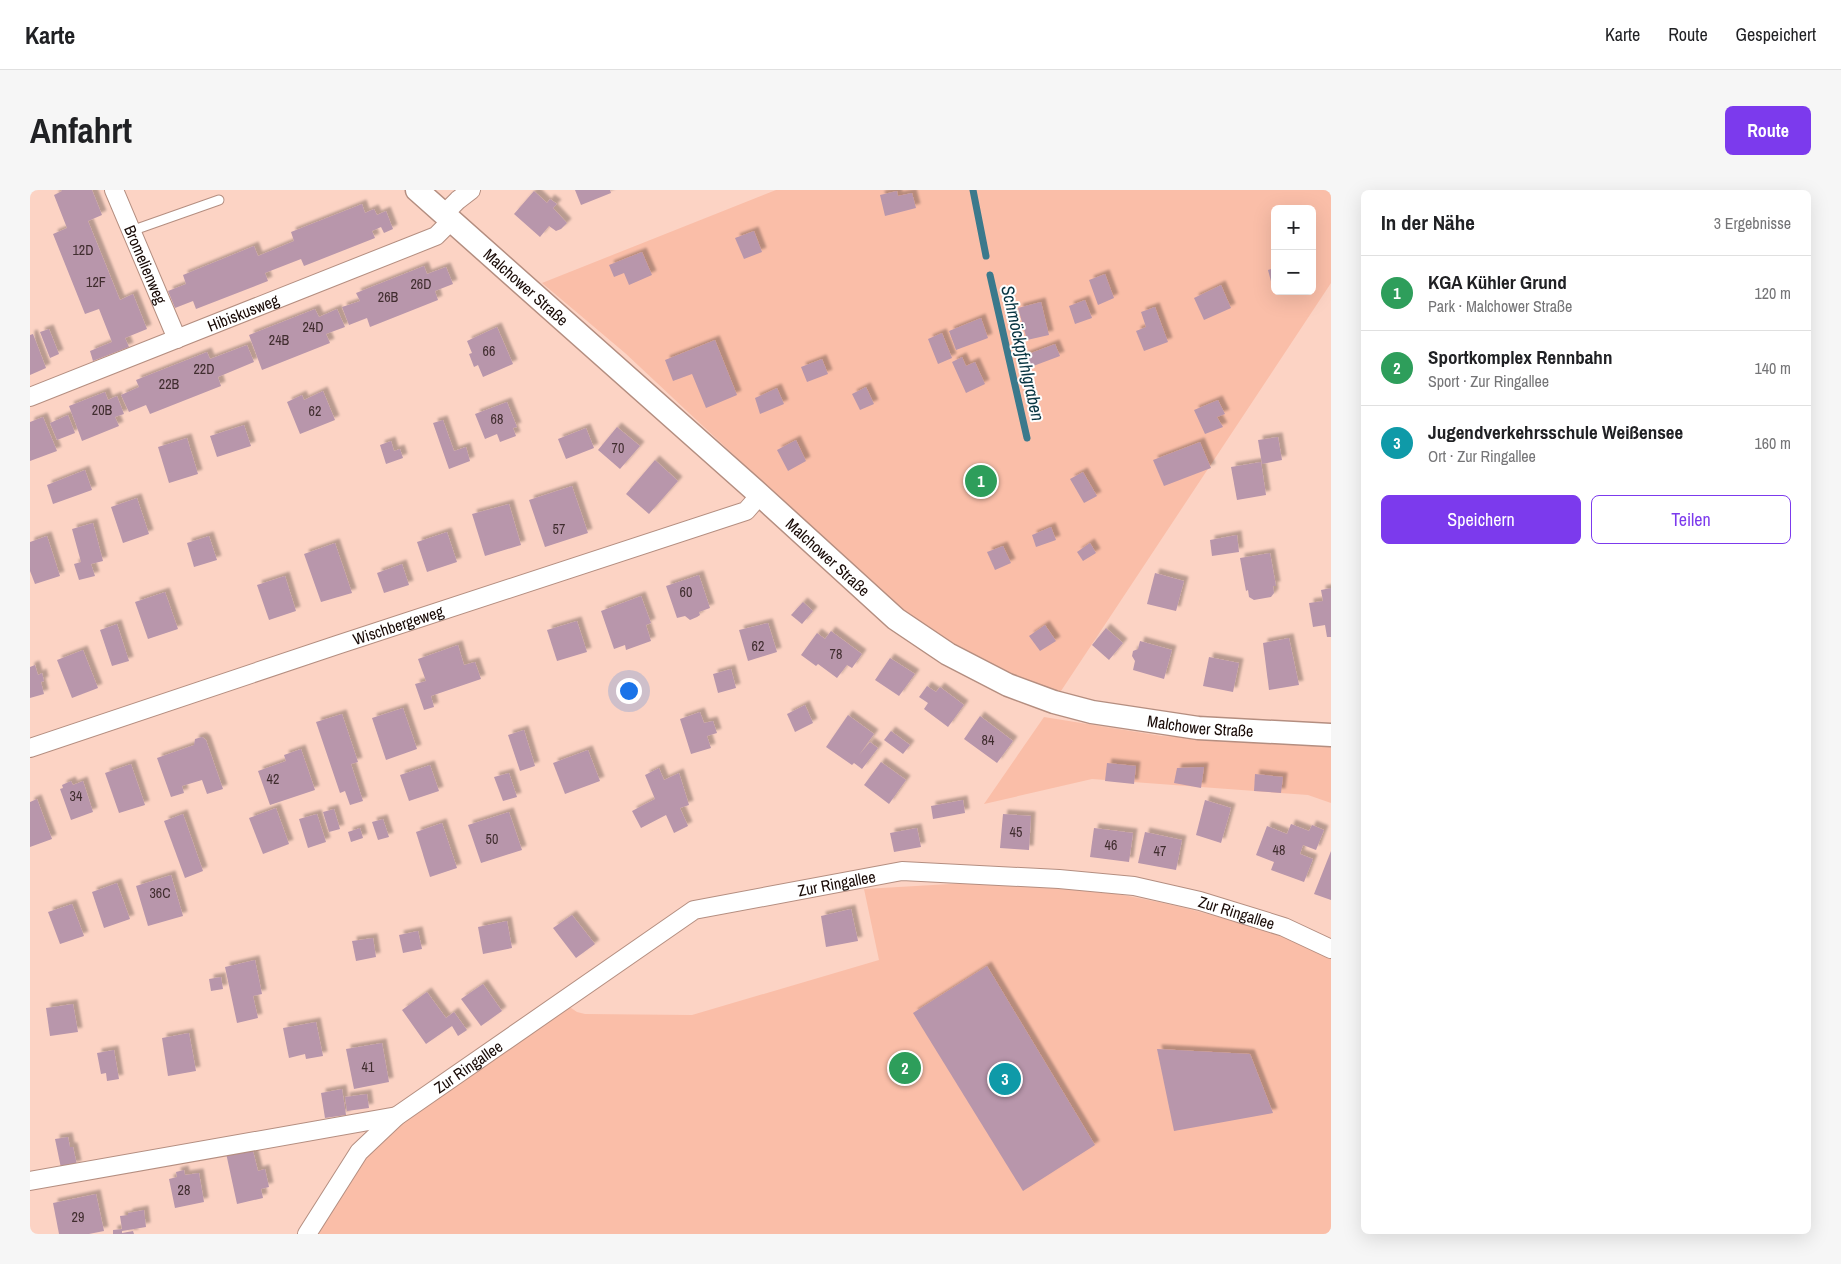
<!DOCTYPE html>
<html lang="de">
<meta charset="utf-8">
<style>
:root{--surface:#fff;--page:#f6f6f6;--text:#202124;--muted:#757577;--line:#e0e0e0;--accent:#7c3aed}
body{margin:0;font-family:"Archivo Narrow",sans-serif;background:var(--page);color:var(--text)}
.controls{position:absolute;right:15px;top:15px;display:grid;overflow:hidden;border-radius:8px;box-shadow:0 5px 20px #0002}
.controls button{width:45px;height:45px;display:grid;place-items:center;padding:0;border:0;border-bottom:1px solid var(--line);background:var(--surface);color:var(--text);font:25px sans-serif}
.you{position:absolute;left:598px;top:500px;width:18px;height:18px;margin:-12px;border:4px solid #fff;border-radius:50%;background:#1a73e8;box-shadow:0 0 0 8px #1a73e833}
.badge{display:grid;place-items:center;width:32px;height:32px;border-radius:50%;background:var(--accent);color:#fff;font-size:16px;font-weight:700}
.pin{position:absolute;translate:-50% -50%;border:2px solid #fff;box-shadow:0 1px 5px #0006}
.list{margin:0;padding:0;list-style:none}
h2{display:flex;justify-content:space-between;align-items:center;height:65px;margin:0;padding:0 20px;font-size:21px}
h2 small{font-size:16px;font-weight:400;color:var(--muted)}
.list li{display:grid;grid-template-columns:32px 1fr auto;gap:15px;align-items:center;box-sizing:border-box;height:75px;padding:0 20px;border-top:1px solid var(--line)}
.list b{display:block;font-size:19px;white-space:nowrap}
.list p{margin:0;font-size:16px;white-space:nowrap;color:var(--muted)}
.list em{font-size:16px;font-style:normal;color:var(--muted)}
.actions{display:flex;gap:10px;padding:15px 20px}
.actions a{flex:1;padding:11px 0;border:1px solid var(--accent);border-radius:8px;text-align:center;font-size:18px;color:var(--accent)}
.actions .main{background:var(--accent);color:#fff}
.map{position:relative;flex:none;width:1301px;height:1044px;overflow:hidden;border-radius:8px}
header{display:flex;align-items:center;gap:30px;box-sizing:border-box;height:70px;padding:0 25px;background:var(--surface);border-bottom:1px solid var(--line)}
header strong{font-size:24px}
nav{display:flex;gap:28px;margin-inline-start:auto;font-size:18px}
.intro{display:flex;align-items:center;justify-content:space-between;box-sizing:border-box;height:120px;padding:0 30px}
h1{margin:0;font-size:35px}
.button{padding:12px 22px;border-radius:8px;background:var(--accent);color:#fff;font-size:18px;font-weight:700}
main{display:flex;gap:30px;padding:0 30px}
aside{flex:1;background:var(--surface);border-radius:8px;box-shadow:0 5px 20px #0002}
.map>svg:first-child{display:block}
</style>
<header>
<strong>Karte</strong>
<nav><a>Karte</a><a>Route</a><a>Gespeichert</a></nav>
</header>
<div class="intro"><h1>Anfahrt</h1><a class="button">Route</a></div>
<main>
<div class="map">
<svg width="1301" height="1044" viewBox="0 0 1301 1044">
<defs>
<filter id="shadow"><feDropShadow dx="4.5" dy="-4.5" stdDeviation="1" flood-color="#0004"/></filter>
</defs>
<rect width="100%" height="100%" fill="#fcd3c4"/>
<!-- green -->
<g fill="#fabea8" fill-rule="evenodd">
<path d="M746,0H1301V93L1029,504L983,487L924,458L868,419L595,163L512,93ZM1245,19H1282V101H1245Z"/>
<polygon points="1014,527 1132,546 1301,555 1301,613 1278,605 1062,589 954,614"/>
<path d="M938,693C963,693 989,691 1014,694C1113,704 1209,728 1301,765V1044H283L335,968L373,931L538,816L547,822L555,824L662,825L849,770L834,699Z"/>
</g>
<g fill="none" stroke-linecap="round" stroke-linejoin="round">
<!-- stream -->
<g stroke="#3b798c" stroke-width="7">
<polyline points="943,0 956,66"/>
<polyline points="960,85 997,248"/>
</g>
</g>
<!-- building -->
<g fill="#b896ab" filter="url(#shadow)">
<polygon points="31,0 62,0 72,25 58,31 90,110 103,104 117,139 95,148 99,157 63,171 60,161 82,152 69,119 55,124 23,44 37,38 24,5 32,1"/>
<polygon points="545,0 580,0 581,3 551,15"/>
<polygon points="504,1 517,13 520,9 527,14 523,18 537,33 531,39 526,41 519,36 510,47 484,24"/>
<polygon points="867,1 868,6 882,3 886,18 855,26 850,5"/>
<polygon points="332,14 335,23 344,19 347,25 356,21 363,39 354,43 351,37 342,41 345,48 274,76 271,69 235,83 238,91 166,119 163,111 145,118 138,101 156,94 153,85 224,56 228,66 264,51 261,42"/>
<polygon points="724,41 732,62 714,69 705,48"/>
<polygon points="612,62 622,85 599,95 594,83 584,87 579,75"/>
<polygon points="394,76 397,84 416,77 423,94 405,101 408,110 340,137 337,128 319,135 312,117 330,111 326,103"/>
<polygon points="1245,78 1245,99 1243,99 1238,80"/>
<polygon points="1075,84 1084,108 1068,115 1059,90"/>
<polygon points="1191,95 1201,118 1174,130 1164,108"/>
<polygon points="1055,110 1062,128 1045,134 1039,116"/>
<polygon points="1011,112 1019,145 997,150 988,118"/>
<polygon points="1125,117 1138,152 1114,161 1106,141 1116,137 1111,122"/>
<polygon points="285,119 289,127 307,119 315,137 296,144 300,153 232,180 219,145"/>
<polygon points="951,128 958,148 926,160 919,141"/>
<polygon points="467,137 483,174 453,187 448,175 444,177 439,164 442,163 437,151"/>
<polygon points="19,139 29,164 20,168 10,142"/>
<polygon points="912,143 922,168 908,174 898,149"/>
<polygon points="3,144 16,178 0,185 0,145"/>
<polygon points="685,150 707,205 676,218 662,184 643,191 635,170"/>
<polygon points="1025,154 1030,166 998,178 993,166"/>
<polygon points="217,155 224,172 188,187 191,196 120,224 116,215 99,222 91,205 109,197 106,190 177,162 180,169"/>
<polygon points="932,167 936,176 945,172 955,194 936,203 922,172"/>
<polygon points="792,169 798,184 777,192 771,177"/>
<polygon points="836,197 844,214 830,220 822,204"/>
<polygon points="747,198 754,214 730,224 725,208"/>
<polygon points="293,201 305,230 270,244 257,212 272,205 274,210"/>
<polygon points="75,202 78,210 87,206 94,224 85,227 89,236 52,251 39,216"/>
<polygon points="1188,210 1195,224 1187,227 1193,237 1175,244 1164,220"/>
<polygon points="477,212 487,237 483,238 486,246 470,252 467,244 455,249 445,224"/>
<polygon points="38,225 45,243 27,250 20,233"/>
<polygon points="13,227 27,261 0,271 0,232"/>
<polygon points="413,230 424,261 436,257 440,271 419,279 403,233"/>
<polygon points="214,235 221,256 187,267 180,246"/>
<polygon points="587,237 610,256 590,279 568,260"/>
<polygon points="556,238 564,258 536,269 528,249"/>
<polygon points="1248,247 1252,270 1232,274 1228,250"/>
<polygon points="157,248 168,284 139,293 128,257"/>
<polygon points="766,250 776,271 758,281 747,260"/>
<polygon points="361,251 364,261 370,259 373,268 356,274 350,255"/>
<polygon points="1170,252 1181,278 1134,296 1123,270"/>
<polygon points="625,270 648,291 619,324 596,304"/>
<polygon points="1231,272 1236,305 1207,310 1201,277"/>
<polygon points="55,280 62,300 23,314 17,295"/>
<polygon points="1053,282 1067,306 1054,313 1040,289"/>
<polygon points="542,296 558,343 515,357 499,310"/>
<polygon points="107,308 119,344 93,353 81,317"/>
<polygon points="479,314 491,355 455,366 442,324"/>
<polygon points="63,333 73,371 61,374 65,386 49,390 44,374 51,372 42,339"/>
<polygon points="1021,337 1026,350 1006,357 1002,345"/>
<polygon points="417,342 427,372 397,382 387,352"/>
<polygon points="1207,345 1209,362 1182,366 1180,350"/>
<polygon points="17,346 30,386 5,394 0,381 0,352"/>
<polygon points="179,346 187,370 164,377 157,353"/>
<polygon points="305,353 322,403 291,412 274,364"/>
<polygon points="1060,353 1066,363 1053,371 1047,362"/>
<polygon points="973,356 981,373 965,380 957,362"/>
<polygon points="1240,363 1246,396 1243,396 1244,403 1241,407 1224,410 1219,407 1218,400 1216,401 1210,368"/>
<polygon points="372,374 379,395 354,403 347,383"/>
<polygon points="1125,383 1154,391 1146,421 1117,414"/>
<polygon points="669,385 680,418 669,422 670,425 667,427 660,430 655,426 647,428 636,396"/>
<polygon points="255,386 266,421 239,430 227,395"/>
<polygon points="1301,398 1301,447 1297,447 1295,435 1283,437 1279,413 1293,411 1291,400"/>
<polygon points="135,402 148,439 118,449 105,412"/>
<polygon points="611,406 621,433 616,435 621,451 596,460 595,455 584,459 571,421"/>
<polygon points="773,412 783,421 772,434 761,425"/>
<polygon points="547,431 557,462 527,471 517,440"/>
<polygon points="738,433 747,462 718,471 709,440"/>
<polygon points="87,434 99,471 82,476 70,440"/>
<polygon points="1015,435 1026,451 1010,461 999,446"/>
<polygon points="1076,438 1093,453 1079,470 1062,455"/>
<polygon points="801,441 832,464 822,478 817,475 807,488 788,474 786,476 771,465 787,443 795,449"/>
<polygon points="1259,448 1269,495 1239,500 1233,453"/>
<polygon points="1110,451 1142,460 1134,489 1103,480 1105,471 1102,466 1103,461 1108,459"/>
<polygon points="428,455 434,475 445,472 451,489 401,506 404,517 394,520 385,494 396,491 388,469"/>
<polygon points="53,460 68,498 42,508 27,470"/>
<polygon points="1179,467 1209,473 1203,502 1173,496"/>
<polygon points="860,468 885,484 869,506 845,490"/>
<polygon points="5,475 8,485 12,483 14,491 11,492 14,504 0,508 0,477"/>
<polygon points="701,479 706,498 688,503 683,484"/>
<polygon points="897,496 906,502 910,497 934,515 918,537 894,519 898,513 889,507"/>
<polygon points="775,515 783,533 765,542 757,524"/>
<polygon points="373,518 387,559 356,570 342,528"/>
<polygon points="670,522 674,533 683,531 687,543 677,546 681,558 661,564 650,529"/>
<polygon points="312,524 328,572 321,574 333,611 320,615 315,601 310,603 286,532"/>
<polygon points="818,525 844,544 829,565 840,552 848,558 832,579 824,573 822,575 796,557"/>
<polygon points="950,526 983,551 967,573 934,549"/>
<polygon points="494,540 505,576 490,581 478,545"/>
<polygon points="861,541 880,555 873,564 854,550"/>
<polygon points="172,547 176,550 193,599 177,604 172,590 152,596 154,603 141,607 127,568 164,555 165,549"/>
<polygon points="271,559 285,600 240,615 228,581 256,571 254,565"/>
<polygon points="558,560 570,591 535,604 523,573"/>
<polygon points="851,572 876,590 859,614 834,595"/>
<polygon points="1077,573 1106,576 1104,594 1075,591"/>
<polygon points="101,574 115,615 89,623 75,583"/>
<polygon points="400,575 409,601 379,611 370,585"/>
<polygon points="1174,577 1171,598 1144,593 1147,578"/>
<polygon points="629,578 634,590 649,583 659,615 650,618 658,636 644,643 636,625 611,638 602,621 625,609 615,585"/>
<polygon points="479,583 487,607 473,611 464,587"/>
<polygon points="1225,584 1253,587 1251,603 1224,601"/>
<polygon points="41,591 43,595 53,591 63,622 41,630 30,599 33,598 32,595"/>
<polygon points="7,609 22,649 0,657 0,612"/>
<polygon points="933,610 935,623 903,629 901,616"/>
<polygon points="1175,610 1201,618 1191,653 1166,645"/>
<polygon points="246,618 259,654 233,664 219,628"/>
<polygon points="304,619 310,639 299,642 293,622"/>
<polygon points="479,622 492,660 451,673 438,635"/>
<polygon points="153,624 173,681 155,688 134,631"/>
<polygon points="287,624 296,652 278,658 269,629"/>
<polygon points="973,624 1001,626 999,660 970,658"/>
<polygon points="353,629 359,647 348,650 342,632"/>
<polygon points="412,633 427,678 400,687 386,642"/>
<polygon points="1261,634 1279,641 1282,635 1294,640 1286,660 1273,655 1270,664 1283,669 1274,692 1241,680 1244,672 1226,665 1237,636 1257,644"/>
<polygon points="330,638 333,648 321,652 318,642"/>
<polygon points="887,638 891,657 864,662 860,643"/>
<polygon points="1064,638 1103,643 1099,672 1060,667"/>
<polygon points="1115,642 1152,650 1146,680 1108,673"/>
<polygon points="1301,661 1301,710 1284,704"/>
<polygon points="141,685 153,726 118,736 106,696"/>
<polygon points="87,693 100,729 74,738 62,702"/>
<polygon points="42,714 54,746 30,754 18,722"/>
<polygon points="821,719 828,751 796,757 791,726"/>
<polygon points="542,725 565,754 546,768 523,738"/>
<polygon points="477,731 482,758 453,764 448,737"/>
<polygon points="388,741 392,759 373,763 369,745"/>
<polygon points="343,748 346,767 326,771 322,751"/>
<polygon points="225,770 232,804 223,806 228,828 207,833 195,777"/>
<polygon points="957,776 1065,955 993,1001 883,823"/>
<polygon points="191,787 193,799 181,801 179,789"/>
<polygon points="453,794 472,821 451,836 431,809"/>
<polygon points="397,802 416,828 424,822 437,840 428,846 422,836 396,854 372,820"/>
<polygon points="43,814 48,842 20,846 16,818"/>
<polygon points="286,832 293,866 276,869 275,864 259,868 253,838"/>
<polygon points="159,843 166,881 138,886 132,848"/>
<polygon points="352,853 359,892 324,899 316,859"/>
<polygon points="1127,859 1220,864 1243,923 1144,941"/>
<polygon points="84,860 89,889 77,891 76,883 71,884 67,863"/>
<polygon points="312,899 316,925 295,928 291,903"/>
<polygon points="337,904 339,918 317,921 315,907"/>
<polygon points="38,947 40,957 43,957 47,975 31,978 25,949"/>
<polygon points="222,957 228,981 235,979 239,997 231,999 233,1008 207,1014 196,963"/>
<polygon points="154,980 155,985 169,983 174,1012 145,1018 139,989 147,987 146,982"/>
<polygon points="66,1004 74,1041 59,1044 29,1044 23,1013"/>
<polygon points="114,1020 116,1037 92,1041 92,1043 103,1041 104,1044 83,1044 83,1040 92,1039 90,1026 98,1025 98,1023"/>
</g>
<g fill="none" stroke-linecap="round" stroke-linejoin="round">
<defs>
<polyline id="service" points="101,41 189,10"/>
<g id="minor">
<path id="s1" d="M84,0L147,149"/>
<polyline points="414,24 428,10 441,0"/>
<path id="s2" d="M0,207L406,46L421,31"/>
<path id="s3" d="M0,558L307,455L716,321L730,305"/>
<polyline points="0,991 367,926"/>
<path id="s4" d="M277,1044L329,962L367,926L664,720L872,681L1029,689L1104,696L1170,711L1254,737L1301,759"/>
</g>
<g id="tertiary">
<path id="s5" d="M387,0L730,305L866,429L918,464L978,495L1024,512L1062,522L1168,538L1301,545"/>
</g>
</defs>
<!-- service casing -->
<use href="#service" stroke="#b48e80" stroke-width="11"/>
<!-- minor casing -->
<use href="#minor" stroke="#b48e80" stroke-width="20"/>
<!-- tertiary casing -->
<use href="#tertiary" stroke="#b48e80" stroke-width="25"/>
<!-- service -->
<use href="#service" stroke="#fff" stroke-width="9"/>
<!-- minor -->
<use href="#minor" stroke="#fff" stroke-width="18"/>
<!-- tertiary -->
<use href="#tertiary" stroke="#fff" stroke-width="22"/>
</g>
<g text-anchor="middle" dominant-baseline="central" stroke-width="4" stroke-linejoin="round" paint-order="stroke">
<!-- number labels -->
<g font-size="14" fill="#402d2f">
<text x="53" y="60">12D</text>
<text x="66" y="92">12F</text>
<text x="391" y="94">26D</text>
<text x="358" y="107">26B</text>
<text x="283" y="137">24D</text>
<text x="249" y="150">24B</text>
<text x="459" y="161">66</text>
<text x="174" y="179">22D</text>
<text x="139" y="194">22B</text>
<text x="72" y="220">20B</text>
<text x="285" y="221">62</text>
<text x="467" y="229">68</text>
<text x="588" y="258">70</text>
<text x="529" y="339">57</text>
<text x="656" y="402">60</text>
<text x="728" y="456">62</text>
<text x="806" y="464">78</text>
<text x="958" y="550">84</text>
<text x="243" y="589">42</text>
<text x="46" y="606">34</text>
<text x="986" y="642">45</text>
<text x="462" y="649">50</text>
<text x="1081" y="655">46</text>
<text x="1249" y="660">48</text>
<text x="1130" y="661">47</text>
<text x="130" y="703">36C</text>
<text x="338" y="877">41</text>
<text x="154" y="1000">28</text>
<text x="48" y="1027">29</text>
</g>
<!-- street labels -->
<g font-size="16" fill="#180a06" stroke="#fefefe">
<text stroke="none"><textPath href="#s1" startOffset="81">Bromelienweg</textPath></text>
<text stroke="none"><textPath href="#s5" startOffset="146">Malchower Straße</textPath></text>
<text stroke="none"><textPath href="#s2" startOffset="229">Hibiskusweg</textPath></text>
<text stroke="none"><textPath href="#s5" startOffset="551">Malchower Straße</textPath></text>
<text stroke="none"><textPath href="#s3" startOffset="388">Wischbergeweg</textPath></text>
<text stroke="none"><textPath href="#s5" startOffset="971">Malchower Straße</textPath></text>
<text stroke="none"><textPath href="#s4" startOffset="656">Zur Ringallee</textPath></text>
<text stroke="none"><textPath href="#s4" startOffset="1061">Zur Ringallee</textPath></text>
<text stroke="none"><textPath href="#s4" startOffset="236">Zur Ringallee</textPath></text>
</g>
<!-- water labels -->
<g font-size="18" font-style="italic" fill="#073441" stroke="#fefefe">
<text transform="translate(993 163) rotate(77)">Schmöckpfuhlgraben</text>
</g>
</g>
</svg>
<div class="controls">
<button>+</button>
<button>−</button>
</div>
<div class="you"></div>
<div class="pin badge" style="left:951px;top:291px;background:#2e9e5b">1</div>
<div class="pin badge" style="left:875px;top:878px;background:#2e9e5b">2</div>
<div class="pin badge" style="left:975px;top:889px;background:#0f9aa8">3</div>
</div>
<aside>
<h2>In der Nähe<small>3 Ergebnisse</small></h2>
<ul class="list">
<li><span class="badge" style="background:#2e9e5b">1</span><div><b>KGA Kühler Grund</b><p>Park · Malchower Straße</p></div><em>120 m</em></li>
<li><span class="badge" style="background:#2e9e5b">2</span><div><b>Sportkomplex Rennbahn</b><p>Sport · Zur Ringallee</p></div><em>140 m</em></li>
<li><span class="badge" style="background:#0f9aa8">3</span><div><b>Jugendverkehrsschule Weißensee</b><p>Ort · Zur Ringallee</p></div><em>160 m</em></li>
</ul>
<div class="actions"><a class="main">Speichern</a><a>Teilen</a></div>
</aside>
</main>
